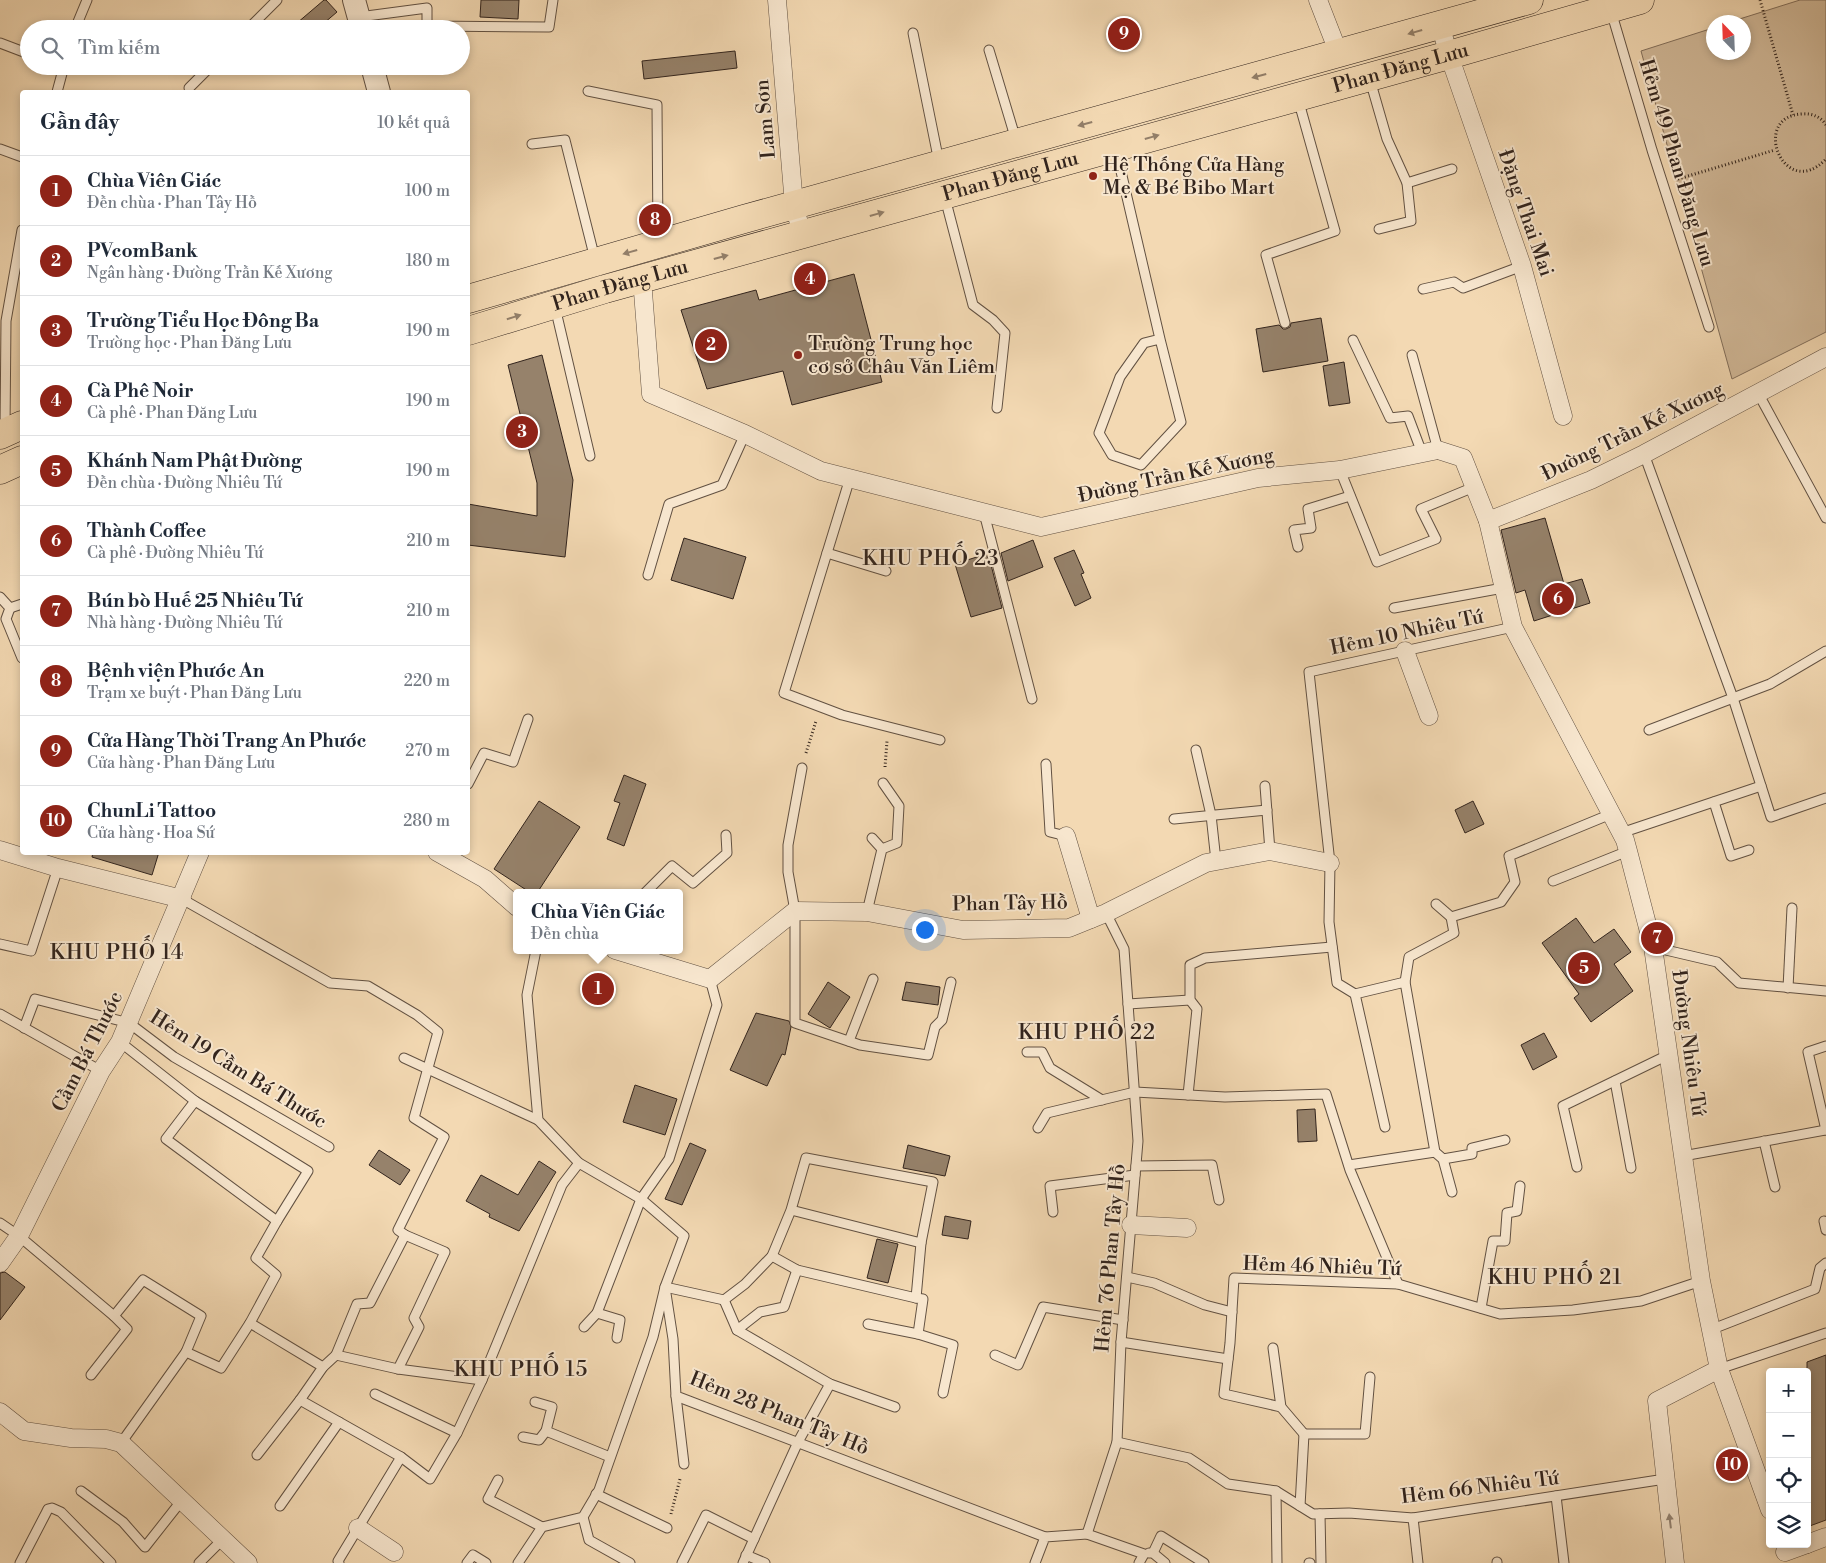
<!DOCTYPE html>
<html lang="vi">
<meta charset="utf-8">
<style>
:root{--surface:#fff;--page:#f2f2f3;--text:#1f2937;--muted:#747a83;--line:#e0e1e3;--accent:#8f2418}
body{margin:0;font-family:"Libre Bodoni",serif;background:var(--page);color:var(--text)}
.controls{position:absolute;right:15px;bottom:15px;display:grid;overflow:hidden;border-radius:5px;box-shadow:0 2px 8px #0003}
.controls button{width:45px;height:45px;display:grid;place-items:center;padding:0;border:0;border-bottom:1px solid var(--line);background:var(--surface);color:var(--text);font:25px sans-serif}
.compass{position:absolute;left:1706px;top:15px;width:45px;height:45px;border-radius:50%;background:var(--surface);box-shadow:0 2px 8px #0003;rotate:337deg}
.you{position:absolute;left:924px;top:929px;width:18px;height:18px;margin:-12px;border:4px solid #fff;border-radius:50%;background:#1a73e8;box-shadow:0 0 0 8px #1a73e833}
.badge{display:grid;place-items:center;width:32px;height:32px;border-radius:50%;background:var(--accent);color:#fff;font-size:16px;font-weight:700}
.pin{position:absolute;translate:-50% -50%;border:2px solid #fff;box-shadow:0 1px 5px #0006}
.popup{position:absolute;left:513px;top:889px;width:170px;height:65px;box-sizing:border-box;display:grid;place-content:center;border-radius:5px;background:var(--surface);filter:drop-shadow(0 1px 4px #0005);font-size:16px;white-space:nowrap;color:var(--muted)}
.popup b{font-size:19px;color:var(--text)}
.popup::after{content:'';position:absolute;left:50%;top:100%;margin-left:-10px;border:10px solid transparent;border-top-color:var(--surface)}
.list{margin:0;padding:0;list-style:none}
h2{display:flex;justify-content:space-between;align-items:center;height:65px;margin:0;padding:0 20px;font-size:21px}
h2 small{font-size:16px;font-weight:400;color:var(--muted)}
.list li{display:grid;grid-template-columns:32px 1fr auto;gap:15px;align-items:center;box-sizing:border-box;height:70px;padding:0 20px;border-top:1px solid var(--line)}
.list b{display:block;font-size:19px;white-space:nowrap}
.list p{margin:0;font-size:16px;white-space:nowrap;color:var(--muted)}
.list em{font-size:16px;font-style:normal;color:var(--muted)}
.icon{flex:none;width:28px;height:28px;fill:none;stroke:currentColor;stroke-width:2;stroke-linecap:round;stroke-linejoin:round}
.map{position:relative;flex:none;width:1826px;height:1563px;overflow:hidden}
.search{position:absolute;background:var(--surface);box-shadow:0 2px 8px #0003;left:20px;top:20px;width:450px;height:55px;display:flex;align-items:center;gap:12px;box-sizing:border-box;padding:0 18px;border-radius:28px;color:var(--muted);font-size:19px}
.panel{position:absolute;background:var(--surface);box-shadow:0 2px 8px #0003;left:20px;top:90px;width:450px;height:765px;border-radius:5px}
.map>svg:first-child{display:block}
</style>
<div class="map">
<svg width="1826" height="1563" viewBox="0 0 1826 1563">
<rect width="100%" height="100%" fill="#f3d9b3"/>
<filter id="stains"><feTurbulence type="fractalNoise" baseFrequency=".004" numOctaves="4"/><feColorMatrix values="0 0 0 0 .2 0 0 0 0 .09 0 0 0 0 .02 0 0 0 .5 -.17"/></filter>
<radialGradient id="worn" r=".72"><stop offset=".6" stop-color="#630" stop-opacity="0"/><stop offset="1" stop-color="#630" stop-opacity=".3"/></radialGradient>
<!-- green -->
<polygon fill="#d2ba9a" stroke="#826f5c" points="1800,0 1826,0 1826,332 1732,379 1641,51 1713,28 1714,52 1744,52 1744,22 1730,22"/>
<!-- building -->
<g fill="#96826b" stroke="#32241d">
<polygon points="324,0 326,0 337,12 317,29 290,29"/>
<polygon points="481,0 519,0 518,19 480,17"/>
<polygon points="735,51 737,68 644,79 642,61"/>
<polygon points="854,274 882,382 792,405 783,371 707,389 681,310 756,290 759,300"/>
<polygon points="1321,318 1328,361 1263,372 1256,329 1279,325 1283,329 1286,329 1290,327 1291,323"/>
<polygon points="542,355 573,480 565,557 468,545 468,504 537,516 537,483 508,365"/>
<polygon points="1344,362 1350,403 1329,406 1323,366"/>
<polygon points="1545,518 1564,584 1582,579 1590,603 1534,621 1525,590 1516,593 1501,530"/>
<polygon points="684,538 746,557 733,599 671,580"/>
<polygon points="1033,540 1043,567 1008,581 1001,553"/>
<polygon points="1074,550 1084,573 1081,574 1091,598 1075,606 1054,558"/>
<polygon points="986,554 988,558 989,557 1002,608 971,617 955,564"/>
<polygon points="624,775 646,784 624,846 607,839 620,803 614,801"/>
<polygon points="539,801 580,827 537,893 531,893 494,869"/>
<polygon points="1473,801 1484,824 1465,833 1455,810"/>
<polygon points="93,852 159,852 152,875 92,857"/>
<polygon points="1576,918 1594,943 1614,929 1631,952 1614,964 1633,991 1591,1022 1574,998 1579,994 1542,943"/>
<polygon points="828,982 850,997 830,1028 808,1014"/>
<polygon points="906,982 940,987 938,1005 902,1000"/>
<polygon points="756,1013 789,1021 791,1027 785,1055 782,1054 767,1086 730,1070"/>
<polygon points="1544,1033 1557,1057 1533,1070 1521,1045"/>
<polygon points="635,1085 677,1099 665,1135 623,1122"/>
<polygon points="1315,1109 1317,1141 1298,1142 1297,1110"/>
<polygon points="690,1143 706,1150 682,1205 665,1199"/>
<polygon points="908,1145 950,1156 945,1176 903,1168"/>
<polygon points="379,1150 410,1170 400,1185 369,1165"/>
<polygon points="539,1161 556,1172 519,1231 489,1217 490,1214 466,1201 481,1175 518,1195"/>
<polygon points="945,1216 971,1221 968,1239 942,1235"/>
<polygon points="877,1239 898,1244 888,1283 867,1278"/>
<polygon points="5,1272 25,1287 0,1320 0,1273"/>
<polygon points="1826,1355 1826,1520 1807,1527 1807,1362"/>
</g>
<g fill="none" stroke-linecap="round" stroke-linejoin="round">
<defs>
<g id="service">
<polyline points="1611,11 1652,150 1709,327"/>
<polyline points="359,17 427,8 427,26 549,27 553,0"/>
<polyline points="75,29 87,0"/>
<polyline points="248,29 277,0"/>
<polyline points="913,33 939,162"/>
<polyline points="0,43 29,54"/>
<polyline points="989,50 1016,140"/>
<polyline points="1370,80 1387,139 1407,183 1411,221 1379,229"/>
<polyline points="189,88 211,66"/>
<polyline points="588,91 657,105 658,241"/>
<polyline points="57,92 64,66"/>
<polyline points="532,144 565,140 595,259"/>
<polyline points="0,149 22,157"/>
<polyline points="1116,150 1160,339 1144,343 1120,377 1099,433 1112,455 1141,465 1181,422 1160,339"/>
<polyline points="1407,183 1452,169"/>
<polyline points="945,198 973,305 993,320 1005,333 997,408"/>
<polyline points="1423,289 1454,282 1463,288 1522,266"/>
<polyline points="555,307 590,456"/>
<polyline points="1285,323 1266,255 1335,231 1298,99"/>
<polyline points="1353,340 1390,418 1408,416 1422,453"/>
<polyline points="1412,355 1438,450"/>
<polyline points="1758,393 1826,518"/>
<polyline points="5,428 6,321 22,230"/>
<polyline points="1644,454 1733,698 1649,730"/>
<polyline points="1340,470 1377,562 1436,539 1421,509 1474,487"/>
<polyline points="850,478 784,693 842,715 940,740"/>
<polyline points="984,513 1032,699"/>
<polyline points="1298,547 1294,530 1311,528 1308,509 1350,496"/>
<polyline points="827,553 886,571"/>
<polyline points="648,575 669,504 722,485 745,434"/>
<polyline points="0,597 10,608 6,619 22,658"/>
<polyline points="10,608 22,604"/>
<polyline points="1394,608 1503,588"/>
<polyline points="1826,651 1770,684 1733,698 1771,817 1826,798"/>
<polyline points="1196,750 1211,815 1216,861"/>
<polyline points="1046,764 1050,832 1066,836"/>
<polyline points="802,768 788,845 788,872 795,911 795,1023 860,1045 928,1055 935,1027 942,1020 951,982"/>
<polyline points="468,784 484,753 513,762 528,719"/>
<polyline points="1265,786 1270,851"/>
<polyline points="1714,802 1731,856 1749,850"/>
<polyline points="1174,819 1267,810"/>
<polyline points="1621,833 1761,786"/>
<polyline points="872,838 882,849"/>
<polyline points="1553,881 1628,851"/>
<polyline points="645,893 672,866 693,883 727,853 726,835"/>
<polyline points="182,899 330,983 368,986 417,1015 438,1032 414,1118 444,1137 398,1230 405,1235 370,1303 357,1304 336,1355"/>
<polyline points="1436,904 1451,917"/>
<polyline points="867,912 882,849 897,843 899,806 883,783"/>
<polyline points="1106,913 1124,949 1138,1141 1121,1342 1117,1442 1087,1534 1144,1554 1139,1563"/>
<polyline points="0,944 31,951 58,868"/>
<polyline points="1653,947 1717,962 1739,983 1826,991"/>
<polyline points="536,950 527,995 538,1120 579,1163 641,1199 684,1236 665,1287 673,1339 676,1396 1045,1537"/>
<polyline points="1405,982 1409,957 1454,933 1451,917 1501,902 1515,882 1509,856 1611,814"/>
<polyline points="1788,988 1792,908"/>
<polyline points="1355,994 1385,1127"/>
<polyline points="1128,1004 1190,1000"/>
<polyline points="0,1014 101,1071"/>
<polyline points="24,1028 35,999 129,1023 174,1057 329,1147"/>
<polyline points="849,1041 873,979"/>
<polyline points="1027,1052 1042,1052 1050,1068 1102,1100"/>
<polyline points="404,1058 538,1120"/>
<polyline points="1615,1081 1631,1168"/>
<polyline points="1188,1095 1197,1009 1190,1000 1190,965 1205,958 1332,947"/>
<polyline points="195,1101 166,1139 277,1221"/>
<polyline points="1038,1128 1047,1113 1135,1092 1225,1097 1326,1094 1350,1170 1398,1284"/>
<polyline points="1826,1130 1808,1052 1826,1046"/>
<polyline points="1764,1141 1775,1187"/>
<polyline points="1683,1156 1826,1130"/>
<polyline points="1443,1159 1472,1154 1472,1148 1505,1140"/>
<polyline points="1349,1165 1435,1152"/>
<polyline points="1136,1166 1212,1165 1219,1200"/>
<polyline points="1577,1167 1563,1106 1668,1055"/>
<polyline points="1452,1192 1443,1159 1435,1152 1405,982 1355,994 1337,983 1329,922 1330,863 1309,672 1513,627"/>
<polyline points="1053,1212 1050,1186 1135,1175"/>
<polyline points="1824,1221 1826,1230"/>
<polyline points="0,1223 19,1236 114,1316 127,1329 91,1375"/>
<polyline points="772,1256 797,1270 916,1298 921,1243"/>
<polyline points="1127,1277 1154,1283 1205,1305 1232,1312"/>
<polyline points="916,1298 923,1299 918,1334"/>
<polyline points="724,1300 737,1330 830,1384 895,1407"/>
<polyline points="1481,1308 1493,1241 1505,1241 1507,1213 1517,1211 1520,1186"/>
<polyline points="597,1313 620,1320 617,1338"/>
<polyline points="114,1316 143,1280 201,1316 186,1352 221,1368 250,1323 276,1275 256,1258 277,1221 308,1171 195,1101 120,1042"/>
<polyline points="250,1323 323,1367"/>
<polyline points="868,1324 918,1334 953,1345 943,1393"/>
<polyline points="584,1327 597,1313 641,1199 669,1159 717,1005 710,979"/>
<polyline points="737,1330 760,1312 784,1307 797,1270"/>
<polyline points="1710,1330 1815,1289 1820,1268 1826,1263"/>
<polyline points="1121,1342 1228,1359"/>
<polyline points="1273,1348 1281,1407 1304,1434"/>
<polyline points="995,1355 1018,1365 1043,1307 1123,1320"/>
<polyline points="398,1369 419,1327 414,1318 445,1252 405,1235"/>
<polyline points="1719,1369 1826,1333"/>
<polyline points="375,1394 457,1433"/>
<polyline points="676,1396 684,1464"/>
<polyline points="535,1402 552,1407 546,1431 610,1457"/>
<polyline points="1281,1407 1224,1394 1230,1343 1234,1278 1398,1284 1500,1314 1573,1310 1641,1301 1701,1281"/>
<polyline points="523,1437 539,1440 546,1431"/>
<polyline points="1117,1442 1189,1458 1228,1484 1276,1491 1313,1514 1349,1513 1413,1518 1665,1479"/>
<polyline points="121,1443 186,1352"/>
<polyline points="257,1455 300,1400"/>
<polyline points="401,1457 430,1479 457,1433 482,1380 562,1185 579,1163"/>
<polyline points="498,1480 488,1499 542,1527"/>
<polyline points="81,1491 123,1522 145,1547 182,1500"/>
<polyline points="1276,1491 1277,1563"/>
<polyline points="596,1494 667,1528"/>
<polyline points="1556,1496 1564,1563"/>
<polyline points="280,1506 339,1422"/>
<polyline points="1300,1506 1304,1434 1365,1434 1370,1377"/>
<polyline points="1320,1514 1321,1563"/>
<polyline points="583,1517 589,1540 630,1563"/>
<polyline points="1413,1518 1418,1563"/>
<polyline points="1149,1553 1153,1553 1165,1563"/>
<polyline points="1153,1553 1161,1536 1204,1563"/>
<polyline points="746,1555 765,1563"/>
<polyline points="1497,1562 1497,1563"/>
<polyline points="20,1563 46,1513 48,1509 52,1508 61,1512 111,1563"/>
<polyline points="199,1563 223,1539"/>
<polyline points="339,1563 338,1561 401,1457 300,1400 323,1367 336,1355 398,1369 482,1380"/>
<polyline points="467,1563 473,1555 486,1563"/>
<polyline points="518,1563 542,1527 583,1517 599,1490 653,1337 665,1287 724,1300 745,1284 772,1256 791,1210 921,1243 933,1182 806,1158 791,1210"/>
<polyline points="682,1563 706,1515 754,1539"/>
<polyline points="743,1563 798,1442 830,1384"/>
<polyline points="1035,1563 1045,1537 1087,1534"/>
<polyline points="1309,1563 1310,1563"/>
</g>
<g id="minor">
<polyline points="777,0 794,205 802,234"/>
<polyline points="1318,0 1339,54"/>
<polyline points="1440,25 1449,55 1522,266 1563,416"/>
<polyline points="642,279 651,394 745,434 821,471 1041,527 1258,478 1340,470 1438,450 1463,458 1488,521 1591,480 1644,454 1826,357"/>
<polyline points="1488,521 1513,627 1625,840 1628,851 1653,947 1701,1281 1719,1369 1657,1401 1675,1563"/>
<polyline points="1405,651 1429,716"/>
<polyline points="1066,836 1091,919"/>
<polyline points="0,850 58,868 182,899"/>
<polyline points="437,852 485,879 517,907"/>
<polyline points="615,950 710,979 795,911 867,912 963,930 1069,928 1106,913 1206,863 1270,851 1330,863"/>
<polyline points="1131,1225 1187,1228"/>
<polyline points="0,1263 19,1236 101,1071 120,1042 200,852"/>
<polyline points="1719,1369 1770,1510"/>
<polyline points="0,1412 24,1431 71,1438 106,1439 121,1443 248,1563"/>
<polyline points="358,1528 394,1552"/>
<polyline points="1807,1544 1826,1537"/>
<polyline points="1785,1552 1807,1544"/>
</g>
<g id="tertiary">
<polyline points="354,0 362,29"/>
<polyline points="372,66 379,92"/>
</g>
<g id="primary">
<polyline points="468,299 744,219 1529,0"/>
<path id="s1" d="M468,331L605,289L1449,55L1640,0"/>
<polyline points="0,435 22,425"/>
<polyline points="0,470 22,460"/>
</g>
</defs>
<!-- service casing -->
<use href="#service" stroke="#625142" stroke-width="11"/>
<!-- minor casing -->
<use href="#minor" stroke="#625142" stroke-width="19"/>
<!-- tertiary casing -->
<use href="#tertiary" stroke="#625142" stroke-width="24"/>
<!-- primary casing -->
<use href="#primary" stroke="#32241d" stroke-width="29"/>
<!-- path -->
<g stroke="#32241d" stroke-width="3" stroke-dasharray="1 2.5" stroke-linecap="butt">
<polyline points="1760,0 1793,115"/>
<path d="M1826,125C1821,117 1812,113 1803,114C1749,115 1784,203 1826,159"/>
<polyline points="1678,179 1775,150"/>
<polyline points="806,753 816,721"/>
<polyline points="885,767 887,741"/>
<polyline points="671,1514 680,1479"/>
</g>
<!-- service -->
<use href="#service" stroke="#f7e6ce" stroke-width="9"/>
<!-- minor -->
<use href="#minor" stroke="#f7e6ce" stroke-width="18"/>
<!-- tertiary -->
<use href="#tertiary" stroke="#f7e6ce" stroke-width="22"/>
<!-- primary -->
<use href="#primary" stroke="#f3d9b3" stroke-width="28"/>
</g>
<!-- one-way arrows -->
<defs><path id="oneway-solid" d="M-6-.8H1V-3.2L6.5 0L1 3.2V.8H-6Z" transform="scale(1.25)"/></defs>
<g fill="#927e68">
<use href="#oneway-solid" transform="translate(1415 32) rotate(164)"/>
<use href="#oneway-solid" transform="translate(1259 76) rotate(165)"/>
<use href="#oneway-solid" transform="translate(1085 124) rotate(165)"/>
<use href="#oneway-solid" transform="translate(1152 137) rotate(-16)"/>
<use href="#oneway-solid" transform="translate(877 214) rotate(-16)"/>
<use href="#oneway-solid" transform="translate(630 252) rotate(164)"/>
<use href="#oneway-solid" transform="translate(721 257) rotate(-15)"/>
<use href="#oneway-solid" transform="translate(514 317) rotate(-17)"/>
</g>
<use fill="#948576" href="#oneway-solid" transform="translate(1670 1521) rotate(-97)"/>
<!-- markers -->
<g fill="#8f2418" stroke="#f7e6ce" stroke-width="2">
<circle cx="1093" cy="176" r="5"/>
<circle cx="798" cy="355" r="5"/>
</g>
<g text-anchor="middle" dominant-baseline="central" stroke-width="4" stroke-linejoin="round" paint-order="stroke">
<!-- street labels -->
<g font-size="20" fill="#32241d" stroke="#f7e6ce">
<text stroke="none"><textPath href="#s1" startOffset="969">Phan Đăng Lưu</textPath></text>
<text transform="translate(766 119) rotate(-95)">Lam Sơn</text>
<text transform="translate(1676 163) rotate(73)">Hẻm 49 Phan Đăng Lưu</text>
<text stroke="none"><textPath href="#s1" startOffset="564">Phan Đăng Lưu</textPath></text>
<text transform="translate(1525 213) rotate(71)">Đặng Thai Mai</text>
<text stroke="none"><textPath href="#s1" startOffset="159">Phan Đăng Lưu</textPath></text>
<text transform="translate(1633 432) rotate(-26)">Đường Trần Kế Xương</text>
<text transform="translate(1176 476) rotate(-12)">Đường Trần Kế Xương</text>
<text transform="translate(1407 633) rotate(-12)">Hẻm 10 Nhiêu Tứ</text>
<text transform="translate(1010 904) rotate(-1)">Phan Tây Hồ</text>
<text transform="translate(1688 1043) rotate(82)">Đường Nhiêu Tứ</text>
<text transform="translate(88 1052) rotate(-63)">Cầm Bá Thước</text>
<text transform="translate(238 1070) rotate(32)">Hẻm 19 Cầm Bá Thước</text>
<text transform="translate(1111 1258) rotate(-85)">Hẻm 76 Phan Tây Hồ</text>
<text transform="translate(1322 1267) rotate(2)">Hẻm 46 Nhiêu Tứ</text>
<text transform="translate(779 1414) rotate(22)">Hẻm 28 Phan Tây Hồ</text>
<text transform="translate(1480 1488) rotate(-7)">Hẻm 66 Nhiêu Tứ</text>
</g>
<!-- poi labels -->
<g font-size="20" fill="#32241d" stroke="#f7e6ce" text-anchor="start">
<text x="1103" y="165">Hệ Thống Cửa Hàng<tspan x="1103" dy="23">Mẹ &amp; Bé Bibo Mart</tspan></text>
<text x="808" y="344">Trường Trung học<tspan x="808" dy="23">cơ sở Châu Văn Liêm</tspan></text>
</g>
<!-- neighbourhood labels -->
<g font-size="21" letter-spacing="1" fill="#32241d" stroke="#f7e6ce">
<text x="931" y="559">KHU PHỐ 23</text>
<text x="117" y="953">KHU PHỐ 14</text>
<text x="1087" y="1033">KHU PHỐ 22</text>
<text x="1555" y="1278">KHU PHỐ 21</text>
<text x="521" y="1370">KHU PHỐ 15</text>
</g>
</g>
<rect width="100%" height="100%" filter="url(#stains)"/>
<rect width="100%" height="100%" fill="url(#worn)"/>
</svg>
<div class="controls">
<button>+</button>
<button>−</button>
<button><svg class="icon" aria-label="locate" viewBox="0 0 24 24"><circle cx="12" cy="12" r="6"/><path d="M12 2v4M12 18v4M2 12h4M18 12h4"/></svg></button>
<button><svg class="icon" aria-label="layers" viewBox="0 0 24 24"><path d="M12 4l9 5-9 5-9-5zM3 14l9 5 9-5"/></svg></button>
</div>
<svg class="compass" viewBox="-18 -18 36 36"><path d="M0-13l5 13h-10z" fill="#e53935"/><path d="M0 13l5-13h-10z" fill="#747a83"/></svg>
<div class="you"></div>
<div class="pin badge" style="left:598px;top:989px">1</div>
<div class="popup"><b>Chùa Viên Giác</b>Đền chùa</div>
<div class="pin badge" style="left:711px;top:345px">2</div>
<div class="pin badge" style="left:522px;top:432px">3</div>
<div class="pin badge" style="left:810px;top:279px">4</div>
<div class="pin badge" style="left:1584px;top:968px">5</div>
<div class="pin badge" style="left:1558px;top:599px">6</div>
<div class="pin badge" style="left:1657px;top:938px">7</div>
<div class="pin badge" style="left:655px;top:220px">8</div>
<div class="pin badge" style="left:1124px;top:34px">9</div>
<div class="pin badge" style="left:1732px;top:1465px">10</div>
<div class="search"><svg class="icon" aria-label="search" viewBox="0 0 24 24"><circle cx="10" cy="10" r="6"/><path d="M15 15l6 6"/></svg>Tìm kiếm</div>
<section class="panel">
<h2>Gần đây<small>10 kết quả</small></h2>
<ul class="list">
<li><span class="badge">1</span><div><b>Chùa Viên Giác</b><p>Đền chùa · Phan Tây Hồ</p></div><em>100 m</em></li>
<li><span class="badge">2</span><div><b>PVcomBank</b><p>Ngân hàng · Đường Trần Kế Xương</p></div><em>180 m</em></li>
<li><span class="badge">3</span><div><b>Trường Tiểu Học Đông Ba</b><p>Trường học · Phan Đăng Lưu</p></div><em>190 m</em></li>
<li><span class="badge">4</span><div><b>Cà Phê Noir</b><p>Cà phê · Phan Đăng Lưu</p></div><em>190 m</em></li>
<li><span class="badge">5</span><div><b>Khánh Nam Phật Đường</b><p>Đền chùa · Đường Nhiêu Tứ</p></div><em>190 m</em></li>
<li><span class="badge">6</span><div><b>Thành Coffee</b><p>Cà phê · Đường Nhiêu Tứ</p></div><em>210 m</em></li>
<li><span class="badge">7</span><div><b>Bún bò Huế 25 Nhiêu Tứ</b><p>Nhà hàng · Đường Nhiêu Tứ</p></div><em>210 m</em></li>
<li><span class="badge">8</span><div><b>Bệnh viện Phước An</b><p>Trạm xe buýt · Phan Đăng Lưu</p></div><em>220 m</em></li>
<li><span class="badge">9</span><div><b>Cửa Hàng Thời Trang An Phước</b><p>Cửa hàng · Phan Đăng Lưu</p></div><em>270 m</em></li>
<li><span class="badge">10</span><div><b>ChunLi Tattoo</b><p>Cửa hàng · Hoa Sứ</p></div><em>280 m</em></li>
</ul>
</section>
</div>
